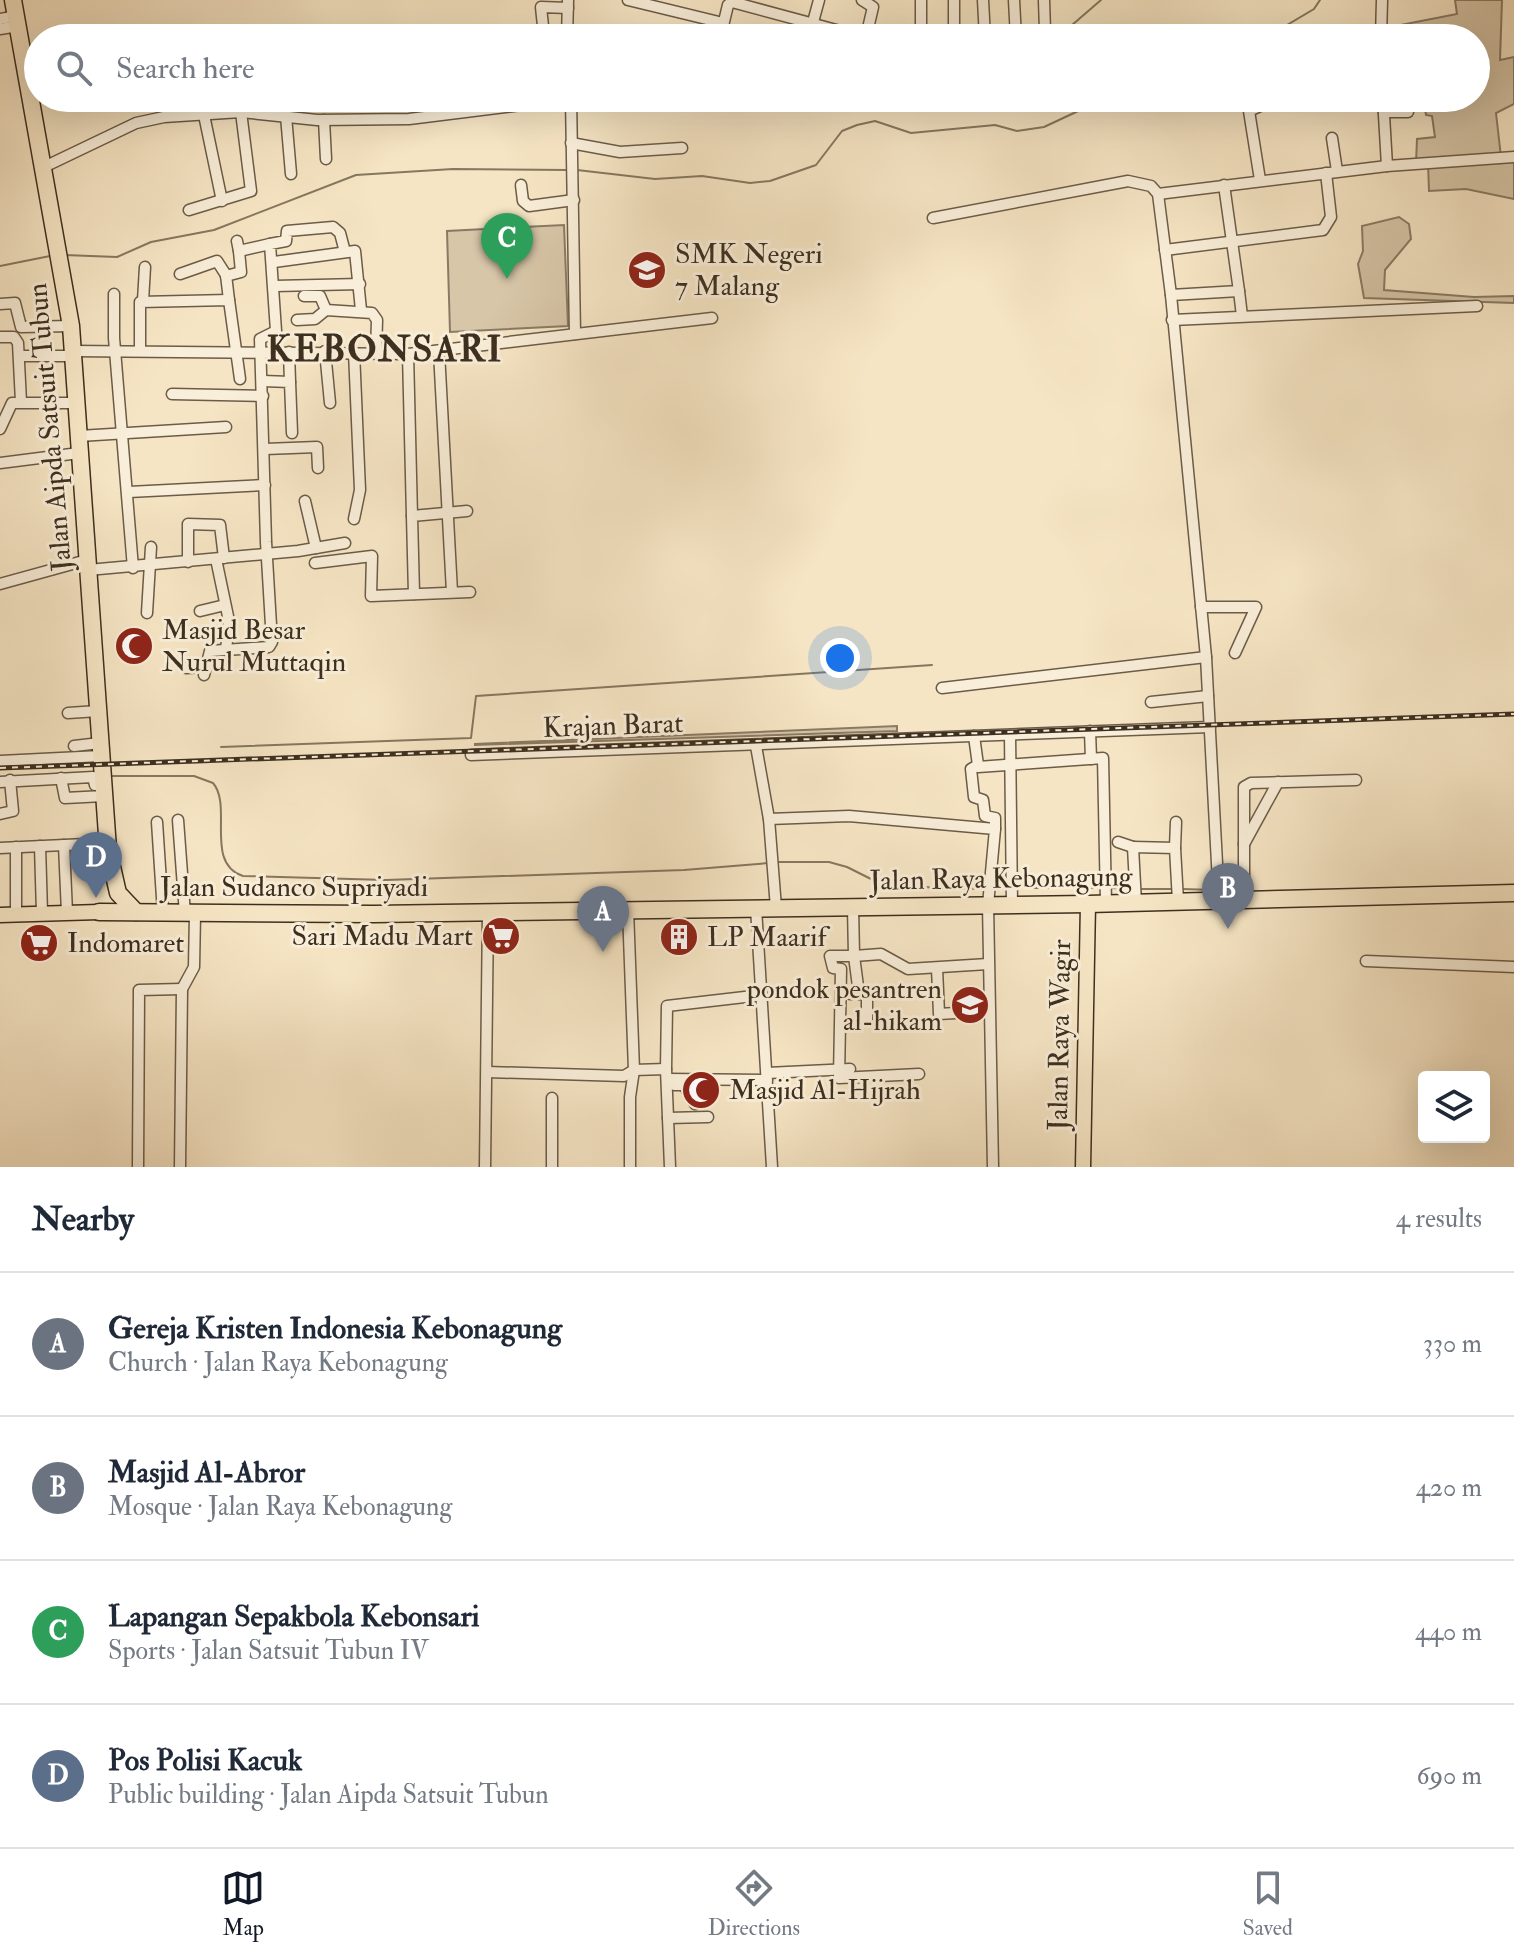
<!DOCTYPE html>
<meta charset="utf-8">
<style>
:root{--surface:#fff;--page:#f6f6f7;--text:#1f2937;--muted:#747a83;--line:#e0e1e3;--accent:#111827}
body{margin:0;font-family:"IM FELL Double Pica",serif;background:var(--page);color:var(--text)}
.controls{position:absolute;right:24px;bottom:24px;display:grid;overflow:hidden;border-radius:8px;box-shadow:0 8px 32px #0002}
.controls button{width:72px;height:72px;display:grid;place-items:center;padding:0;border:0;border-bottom:2px solid var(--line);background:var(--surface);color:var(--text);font:40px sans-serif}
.you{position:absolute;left:840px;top:658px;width:28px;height:28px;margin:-20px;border:6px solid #fff;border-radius:50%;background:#1a73e8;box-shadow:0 0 0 12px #1a73e833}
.badge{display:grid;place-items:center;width:52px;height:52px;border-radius:50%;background:var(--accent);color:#fff;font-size:26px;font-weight:700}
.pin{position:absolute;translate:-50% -66px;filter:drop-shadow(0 2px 4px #0008)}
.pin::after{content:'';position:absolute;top:42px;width:28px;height:24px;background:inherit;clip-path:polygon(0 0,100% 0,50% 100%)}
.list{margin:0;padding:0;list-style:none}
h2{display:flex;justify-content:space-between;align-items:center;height:104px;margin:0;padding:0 32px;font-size:34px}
h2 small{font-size:26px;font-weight:400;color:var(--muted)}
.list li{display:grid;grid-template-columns:52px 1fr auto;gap:24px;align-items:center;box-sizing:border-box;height:144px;padding:0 32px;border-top:2px solid var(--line)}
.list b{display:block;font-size:30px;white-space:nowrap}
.list p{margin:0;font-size:26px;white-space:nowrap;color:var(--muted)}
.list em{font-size:26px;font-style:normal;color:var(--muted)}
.icon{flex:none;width:44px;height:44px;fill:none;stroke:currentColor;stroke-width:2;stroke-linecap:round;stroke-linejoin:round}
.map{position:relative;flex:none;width:1514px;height:1167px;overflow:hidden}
.search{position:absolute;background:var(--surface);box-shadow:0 8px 32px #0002;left:24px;right:24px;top:24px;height:88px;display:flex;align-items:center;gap:20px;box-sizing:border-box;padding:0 28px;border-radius:44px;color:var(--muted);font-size:30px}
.sheet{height:680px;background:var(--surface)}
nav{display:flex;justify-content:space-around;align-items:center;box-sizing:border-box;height:112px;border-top:2px solid var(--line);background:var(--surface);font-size:22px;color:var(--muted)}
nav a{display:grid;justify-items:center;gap:4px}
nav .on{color:var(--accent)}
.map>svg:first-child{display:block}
</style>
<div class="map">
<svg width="1514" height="1167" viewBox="0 0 1514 1167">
<rect width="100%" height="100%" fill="#f6e5c4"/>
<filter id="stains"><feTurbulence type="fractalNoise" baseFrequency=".0025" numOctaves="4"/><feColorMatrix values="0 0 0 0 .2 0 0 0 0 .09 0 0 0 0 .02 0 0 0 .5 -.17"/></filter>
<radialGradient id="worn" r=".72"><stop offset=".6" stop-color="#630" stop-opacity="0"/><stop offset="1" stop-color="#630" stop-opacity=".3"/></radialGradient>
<!-- green -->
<g fill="#d7c6a8" stroke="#8a7a64" stroke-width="2">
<polygon points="1455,0 1502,0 1500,60 1514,57 1514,104 1496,113 1501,157 1514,156 1514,199 1466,189 1429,191 1428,163 1416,163 1417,139 1435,137 1432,116 1426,115 1423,98 1476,98 1476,38 1386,38 1385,28 1457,14"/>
<polygon points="1399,217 1409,224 1411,239 1385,270 1384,290 1474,297 1514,296 1514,303 1364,298 1358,264 1363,251 1362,226"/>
<polygon points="564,225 568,326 450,332 447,231"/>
<polygon points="897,726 897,731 475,745 475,744"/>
</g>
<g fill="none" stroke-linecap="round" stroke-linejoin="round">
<!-- stream -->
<g stroke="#867760" stroke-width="2">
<polyline points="1057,38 1101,0"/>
<polyline points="1265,38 1314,9 1320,0"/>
<polyline points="577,170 655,179 702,176 750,183 770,181 816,165 842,131 857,125 875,121 911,133 995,125 1017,131 1044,127 1106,98"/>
<polyline points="64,255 117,257 151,242 214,230 356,175 453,169 567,170"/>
<polyline points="0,266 50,256"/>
<polyline points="221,747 471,738 476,696 932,665"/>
<path d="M109,776H194L213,783C233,806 204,863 243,876L386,880L684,870L769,863"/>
<polyline points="776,862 829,862 847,867 885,886 986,889"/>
<polyline points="1033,888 1103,888"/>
<polyline points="1110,888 1131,889"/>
<polyline points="1138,889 1171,889"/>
<polyline points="1182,889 1215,890"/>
</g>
<defs>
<g id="minor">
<polyline points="628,0 723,23"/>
<polyline points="862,0 873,7 866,37"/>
<polyline points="921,0 921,38"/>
<polyline points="954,0 954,38"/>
<polyline points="983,0 985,38"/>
<polyline points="1014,0 1016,38"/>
<polyline points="0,19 16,16"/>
<polyline points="813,22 819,0"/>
<polyline points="543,26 541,7 568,8"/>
<polyline points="0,29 18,26"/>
<polyline points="567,38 568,0"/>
<polyline points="734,38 722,30 728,5 732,2 866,38"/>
<polyline points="1035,38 1045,31 1044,0"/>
<polyline points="1381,38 1382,0"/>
<polyline points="571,98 575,334"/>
<polyline points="1383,98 1387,166"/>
<polyline points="1384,112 1408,112"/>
<polyline points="204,115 222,201"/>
<polyline points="286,116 291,174"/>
<polyline points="324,120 326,159"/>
<polyline points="1332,138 1337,171"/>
<polyline points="571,143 620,152 682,148"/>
<polyline points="44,167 136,123 164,117 241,112 317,120 409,119 571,99"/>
<polyline points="1260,180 1249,111 1278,98"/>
<polyline points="521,185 523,201 529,206 574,200"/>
<polyline points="1158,194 1387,166 1514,157"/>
<polyline points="189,210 251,191 241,112"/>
<polyline points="933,218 1128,181 1151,186 1158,194 1171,295 1206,657 1219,901"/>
<polyline points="237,241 239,251 270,244"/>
<polyline points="1165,250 1323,230 1331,217 1326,173"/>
<polyline points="274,262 355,251 361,310"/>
<polyline points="180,274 217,261 226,275 229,300"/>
<polyline points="226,276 241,272 239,251"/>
<polyline points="275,286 360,284"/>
<polyline points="1239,291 1242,316"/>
<polyline points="114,294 114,338 133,568"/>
<polyline points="1171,295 1239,291 1224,185"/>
<polyline points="304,296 320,296 326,310"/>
<polyline points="143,301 145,267"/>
<polyline points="0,304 15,303 21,327 71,326"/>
<polyline points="297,320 315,319 326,310 372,313 377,320 376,353"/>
<polyline points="1172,320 1477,306"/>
<polyline points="0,337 14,337 18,343 21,402"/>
<polyline points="73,351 408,354 712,318"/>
<polyline points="140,351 140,302 229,300 240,379"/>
<polyline points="325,351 330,403"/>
<polyline points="289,352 290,382"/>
<polyline points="354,352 360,490 354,519"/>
<polyline points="439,352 452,592"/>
<polyline points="408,354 412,516"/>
<polyline points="21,356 73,356"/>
<polyline points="263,381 290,382 292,433"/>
<polyline points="172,394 263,396"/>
<polyline points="0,429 12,403 77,403"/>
<polyline points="79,436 226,427"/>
<polyline points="265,449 317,447 318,468"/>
<polyline points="0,463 79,453"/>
<polyline points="129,492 265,485"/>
<polyline points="305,501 316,548"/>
<polyline points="216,559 229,621 226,650"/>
<polyline points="188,562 188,524 220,525 224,558"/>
<polyline points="315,563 372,556 371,596 470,592"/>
<polyline points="88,570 298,551 345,543"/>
<polyline points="0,584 87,560"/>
<polyline points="414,594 412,516 467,511"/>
<polyline points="1201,607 1256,607 1235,653"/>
<polyline points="200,611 225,605"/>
<polyline points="147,613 151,547"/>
<polyline points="186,668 205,667"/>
<polyline points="204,675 210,651 269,647 272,642 266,542 260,339 276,331 270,244 286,241 287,231 333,227 340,233 345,252"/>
<polyline points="942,688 1206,657"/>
<polyline points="1151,702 1208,696"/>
<polyline points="68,713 98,711"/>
<polyline points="1090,731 1091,759"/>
<polyline points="1010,735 1012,905"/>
<polyline points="974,736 978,765 971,769 974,797 983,800 985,816 995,818 995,829"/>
<polyline points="74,746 100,743"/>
<polyline points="756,746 769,819 776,908"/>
<polyline points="471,755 1210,727"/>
<polyline points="0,761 101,756"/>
<polyline points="978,767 1103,758 1106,903"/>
<polyline points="61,778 65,798 104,796"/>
<polyline points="0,782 93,777 95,785 103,784"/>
<polyline points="0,814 13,811 10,780"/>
<polyline points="769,819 849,816 995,829 988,905 993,1167"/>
<polyline points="178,820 185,914"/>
<polyline points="157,822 163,913"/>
<polyline points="1118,842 1133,847"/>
<polyline points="1244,844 1278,782"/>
<polyline points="64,845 67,913"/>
<polyline points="40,846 42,913"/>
<polyline points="16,847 16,914"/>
<polyline points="0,848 107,843"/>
<polyline points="1175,848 1176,822"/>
<polyline points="1244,900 1244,787 1251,783 1356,780"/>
<polyline points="1136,903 1133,847 1175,848 1178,901"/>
<polyline points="853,907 854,956 881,954 908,969 988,964"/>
<polyline points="756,908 772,1167"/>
<polyline points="628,910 634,1070 630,1097 630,1167"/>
<polyline points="1366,961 1514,967"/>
<polyline points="937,968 939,1014 988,1011"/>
<polyline points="867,993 867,1021"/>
<polyline points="850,994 911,993"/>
<polyline points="859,994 854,956 830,956 833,968 841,969 839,1078 919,1074"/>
<polyline points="666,1069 667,1006 762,995"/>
<polyline points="487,1072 624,1076 634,1070 666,1069 670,1167"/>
<polyline points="767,1073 850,1069"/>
<polyline points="667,1079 767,1080"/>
<polyline points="674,1085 684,1085 695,1104"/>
<polyline points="552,1098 552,1167"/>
<polyline points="668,1118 708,1117"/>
<polyline points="138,1167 139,990 182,989"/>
<polyline points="180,1167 182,989 194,967 195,914"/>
<polyline points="485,1167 488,912"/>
</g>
<g id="major">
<polyline points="0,915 99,912"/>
<polyline points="1083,1167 1088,904"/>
</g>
<g id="highway">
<polyline points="13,0 71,326 108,849 118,893 136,912"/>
<polyline points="99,912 374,914 1088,904 1514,893"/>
</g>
</defs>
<!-- minor casing -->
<use href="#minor" stroke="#6b5c48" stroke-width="13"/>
<!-- major casing -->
<use href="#major" stroke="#3d2f1f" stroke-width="17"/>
<!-- highway casing -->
<use href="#highway" stroke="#3d2f1f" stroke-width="19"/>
<!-- minor -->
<use href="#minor" stroke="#f9eed9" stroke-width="10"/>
<!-- major -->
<use href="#major" stroke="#f6e5c4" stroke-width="14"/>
<!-- highway -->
<use href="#highway" stroke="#f6e5c4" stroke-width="16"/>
<defs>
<polyline id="rail" points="0,768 1514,714"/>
</defs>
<!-- rail casing -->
<use href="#rail" stroke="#3d2f1f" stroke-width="5"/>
<!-- rail -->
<use href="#rail" stroke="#f9eed9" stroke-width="2" stroke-dasharray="6" stroke-linecap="butt"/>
</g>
<!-- icons -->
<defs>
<symbol id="school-disc" viewBox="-11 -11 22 22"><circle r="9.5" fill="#8f2418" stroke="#f9eed9"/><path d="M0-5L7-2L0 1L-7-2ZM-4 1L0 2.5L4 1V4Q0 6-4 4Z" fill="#fff"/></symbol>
<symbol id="mosque-disc" viewBox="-11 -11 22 22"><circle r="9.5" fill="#8f2418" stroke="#f9eed9"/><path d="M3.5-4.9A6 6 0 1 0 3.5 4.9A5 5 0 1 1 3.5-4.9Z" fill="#fff"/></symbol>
<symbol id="supermarket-disc" viewBox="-11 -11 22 22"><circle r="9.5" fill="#8f2418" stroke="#f9eed9"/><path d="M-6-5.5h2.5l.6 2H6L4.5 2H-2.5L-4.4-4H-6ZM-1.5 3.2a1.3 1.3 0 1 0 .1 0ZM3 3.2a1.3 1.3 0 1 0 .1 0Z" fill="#fff"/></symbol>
<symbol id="building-disc" viewBox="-11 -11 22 22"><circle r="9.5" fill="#8f2418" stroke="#f9eed9"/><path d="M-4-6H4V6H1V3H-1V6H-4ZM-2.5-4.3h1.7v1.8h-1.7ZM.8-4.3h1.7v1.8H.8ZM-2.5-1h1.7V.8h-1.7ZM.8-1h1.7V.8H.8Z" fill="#fff"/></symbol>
</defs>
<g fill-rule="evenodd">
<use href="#school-disc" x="625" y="248" width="44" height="44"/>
<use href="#mosque-disc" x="112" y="624" width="44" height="44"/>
<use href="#supermarket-disc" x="479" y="914" width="44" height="44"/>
<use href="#building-disc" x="657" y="915" width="44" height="44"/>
<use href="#supermarket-disc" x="17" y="921" width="44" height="44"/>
<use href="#school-disc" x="948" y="983" width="44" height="44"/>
<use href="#mosque-disc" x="679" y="1068" width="44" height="44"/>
</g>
<g text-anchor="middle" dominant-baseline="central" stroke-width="6" stroke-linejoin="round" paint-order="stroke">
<!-- poi labels -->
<g font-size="28" fill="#3d2f1f" stroke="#f9eed9" text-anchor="start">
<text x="675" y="254">SMK Negeri<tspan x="675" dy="32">7 Malang</tspan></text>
<text x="162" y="630">Masjid Besar<tspan x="162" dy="32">Nurul Muttaqin</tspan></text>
<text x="473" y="936" text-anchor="end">Sari Madu Mart</text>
<text x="707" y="937">LP Maarif</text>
<text x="67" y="943">Indomaret</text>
<text x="942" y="989" text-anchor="end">pondok pesantren<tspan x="942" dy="32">al-hikam</tspan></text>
<text x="729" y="1090">Masjid Al-Hijrah</text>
</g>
<!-- street labels -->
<g font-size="28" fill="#3d2f1f" stroke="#f9eed9">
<text transform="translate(50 427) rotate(-95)">Jalan Aipda Satsuit Tubun</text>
<text transform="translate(613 726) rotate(-2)">Krajan Barat</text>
<text transform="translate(1001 879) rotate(-1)">Jalan Raya Kebonagung</text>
<text x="294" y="887">Jalan Sudanco Supriyadi</text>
<text transform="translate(1060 1035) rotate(-89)">Jalan Raya Wagir</text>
</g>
<!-- district labels -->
<g font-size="36" font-weight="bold" letter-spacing="2" fill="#3d2f1f" stroke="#f9eed9">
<text x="385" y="349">KEBONSARI</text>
</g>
</g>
<rect width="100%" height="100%" filter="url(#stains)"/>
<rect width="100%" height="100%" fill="url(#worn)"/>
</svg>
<div class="controls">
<button><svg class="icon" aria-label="layers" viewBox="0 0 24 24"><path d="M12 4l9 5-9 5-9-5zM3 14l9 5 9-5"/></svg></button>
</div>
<div class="you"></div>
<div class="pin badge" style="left:603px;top:952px;background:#6b7280">A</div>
<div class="pin badge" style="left:1228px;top:929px;background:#6b7280">B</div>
<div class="pin badge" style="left:507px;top:279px;background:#2e9e5b">C</div>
<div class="pin badge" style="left:96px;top:898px;background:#5c6f8a">D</div>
<div class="search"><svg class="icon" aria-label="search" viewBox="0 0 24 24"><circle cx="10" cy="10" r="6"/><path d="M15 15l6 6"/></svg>Search here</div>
</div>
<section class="sheet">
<h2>Nearby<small>4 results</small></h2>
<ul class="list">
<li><span class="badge" style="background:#6b7280">A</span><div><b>Gereja Kristen Indonesia Kebonagung</b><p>Church · Jalan Raya Kebonagung</p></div><em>330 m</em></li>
<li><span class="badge" style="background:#6b7280">B</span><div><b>Masjid Al-Abror</b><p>Mosque · Jalan Raya Kebonagung</p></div><em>420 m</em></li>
<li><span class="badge" style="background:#2e9e5b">C</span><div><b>Lapangan Sepakbola Kebonsari</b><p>Sports · Jalan Satsuit Tubun IV</p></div><em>440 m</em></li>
<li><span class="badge" style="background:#5c6f8a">D</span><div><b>Pos Polisi Kacuk</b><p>Public building · Jalan Aipda Satsuit Tubun</p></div><em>690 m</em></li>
</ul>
</section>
<nav>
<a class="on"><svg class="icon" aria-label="map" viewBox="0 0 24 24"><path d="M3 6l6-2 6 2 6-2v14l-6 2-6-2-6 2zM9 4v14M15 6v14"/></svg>Map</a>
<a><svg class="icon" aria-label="directions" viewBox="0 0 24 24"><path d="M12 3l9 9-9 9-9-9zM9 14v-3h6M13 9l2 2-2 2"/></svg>Directions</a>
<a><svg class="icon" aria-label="saved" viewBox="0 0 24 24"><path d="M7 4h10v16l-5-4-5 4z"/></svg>Saved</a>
</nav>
